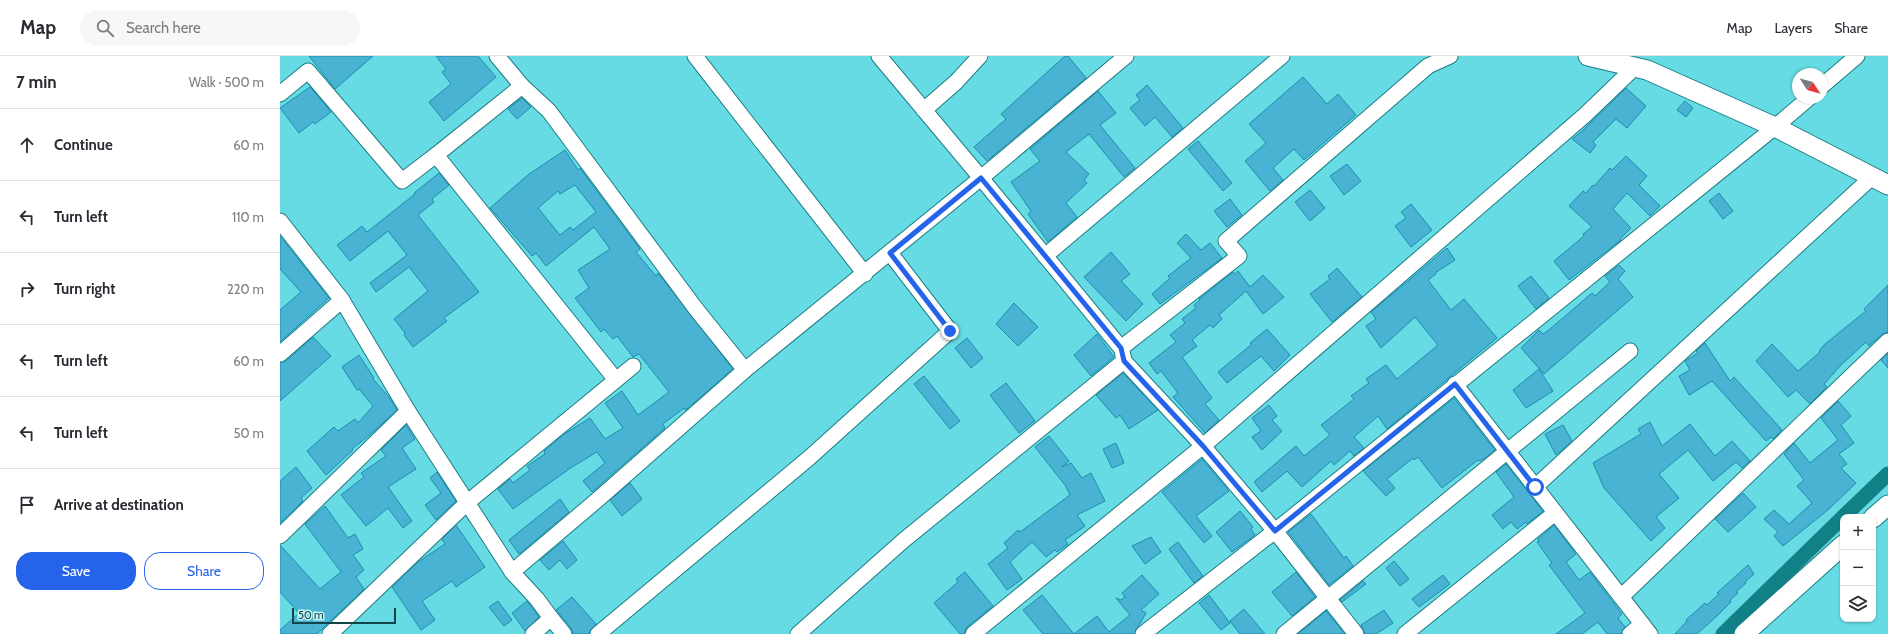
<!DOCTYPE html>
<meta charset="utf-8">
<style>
:root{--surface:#fff;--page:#f7f7f7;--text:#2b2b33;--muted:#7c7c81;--line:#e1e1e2;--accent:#2563eb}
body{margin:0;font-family:Cabin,sans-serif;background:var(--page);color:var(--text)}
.controls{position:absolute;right:12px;bottom:12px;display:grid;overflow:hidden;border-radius:8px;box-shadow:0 1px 3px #0004}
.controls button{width:36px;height:36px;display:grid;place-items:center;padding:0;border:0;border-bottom:1px solid var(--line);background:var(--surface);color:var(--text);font:20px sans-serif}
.compass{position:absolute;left:1512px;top:12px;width:36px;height:36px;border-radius:50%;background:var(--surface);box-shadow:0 1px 3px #0004;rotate:126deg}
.scale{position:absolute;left:12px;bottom:10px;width:104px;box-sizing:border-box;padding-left:4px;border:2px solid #114549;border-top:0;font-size:11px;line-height:14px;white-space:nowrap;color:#114549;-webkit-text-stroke:3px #bef2f6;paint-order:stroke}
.stop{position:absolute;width:12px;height:12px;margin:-9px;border:3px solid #2563eb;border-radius:50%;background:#fff}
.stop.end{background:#2563eb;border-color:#fff;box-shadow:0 1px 4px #0008}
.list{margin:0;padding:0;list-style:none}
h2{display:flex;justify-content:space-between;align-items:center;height:52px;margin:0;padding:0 16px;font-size:17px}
h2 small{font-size:13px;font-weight:400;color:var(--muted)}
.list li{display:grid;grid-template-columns:26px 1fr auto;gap:12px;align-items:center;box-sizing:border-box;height:72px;padding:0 16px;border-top:1px solid var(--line)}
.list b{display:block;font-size:15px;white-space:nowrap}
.list em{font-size:13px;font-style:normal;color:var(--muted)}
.actions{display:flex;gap:8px;padding:12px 16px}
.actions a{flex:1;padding:9px 0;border:1px solid var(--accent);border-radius:16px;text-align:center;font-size:14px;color:var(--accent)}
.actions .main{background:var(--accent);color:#fff}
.icon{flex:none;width:22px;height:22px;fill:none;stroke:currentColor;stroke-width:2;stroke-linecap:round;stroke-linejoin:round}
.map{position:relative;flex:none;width:1608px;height:578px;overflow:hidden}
header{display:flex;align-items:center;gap:24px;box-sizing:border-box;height:56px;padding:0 20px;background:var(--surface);border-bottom:1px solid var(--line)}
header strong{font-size:19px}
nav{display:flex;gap:22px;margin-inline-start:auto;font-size:14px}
.search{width:280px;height:36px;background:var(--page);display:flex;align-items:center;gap:10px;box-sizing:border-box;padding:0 14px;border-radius:22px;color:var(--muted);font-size:15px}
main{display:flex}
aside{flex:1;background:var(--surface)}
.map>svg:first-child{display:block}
</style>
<header>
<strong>Map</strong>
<div class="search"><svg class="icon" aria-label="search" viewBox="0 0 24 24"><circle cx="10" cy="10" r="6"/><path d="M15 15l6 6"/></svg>Search here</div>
<nav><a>Map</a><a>Layers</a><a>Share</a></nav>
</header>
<main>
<aside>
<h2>7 min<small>Walk · 500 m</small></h2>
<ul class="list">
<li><svg class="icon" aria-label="ahead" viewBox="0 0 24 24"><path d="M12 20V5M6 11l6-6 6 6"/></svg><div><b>Continue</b></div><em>60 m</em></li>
<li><svg class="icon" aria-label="left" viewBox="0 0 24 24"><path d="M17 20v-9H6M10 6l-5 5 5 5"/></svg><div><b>Turn left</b></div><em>110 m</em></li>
<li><svg class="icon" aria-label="right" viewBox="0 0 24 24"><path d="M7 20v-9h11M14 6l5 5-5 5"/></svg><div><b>Turn right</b></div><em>220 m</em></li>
<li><svg class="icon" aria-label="left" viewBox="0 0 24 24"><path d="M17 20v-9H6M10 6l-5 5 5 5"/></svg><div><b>Turn left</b></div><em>60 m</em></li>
<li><svg class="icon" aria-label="left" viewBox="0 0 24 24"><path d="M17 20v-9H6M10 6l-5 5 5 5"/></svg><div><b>Turn left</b></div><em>50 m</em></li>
<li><svg class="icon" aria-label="arrive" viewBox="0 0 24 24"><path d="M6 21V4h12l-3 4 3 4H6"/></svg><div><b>Arrive at destination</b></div></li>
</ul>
<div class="actions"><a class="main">Save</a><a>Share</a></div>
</aside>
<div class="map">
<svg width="1608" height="578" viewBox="0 0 1608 578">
<rect width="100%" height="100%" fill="#66dbe4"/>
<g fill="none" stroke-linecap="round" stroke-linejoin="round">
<!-- canal -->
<g stroke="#128087" stroke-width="15">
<polyline points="1563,461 1608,418"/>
<polyline points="1443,578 1563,461"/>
</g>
</g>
<!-- building -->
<g fill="#4ab2d3" stroke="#1a8faf" fill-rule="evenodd">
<polygon points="29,0 93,0 55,33"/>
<polygon points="156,0 198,0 216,21 164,65 149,46 171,28 162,16 166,13"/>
<polygon points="785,0 788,0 806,22 707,105 694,91 726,63 721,58"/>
<polygon points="1023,21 1047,48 1058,38 1076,59 1024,104 1014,93 993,112 1003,124 990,135 965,105 986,87 969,68"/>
<polygon points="867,29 903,72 892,81 875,61 865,70 850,52 860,44 856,39"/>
<polygon points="30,31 51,56 35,68 33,66 19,77 0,52"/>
<polygon points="1346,32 1366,50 1347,72 1336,63 1313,86 1316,89 1310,97 1292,83 1301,76"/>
<polygon points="818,35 836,57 820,69 855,112 844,121 809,78 786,96 809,118 804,124 807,127 786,147 797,161 768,186 748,158 751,155 731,126 760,105 750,93"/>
<polygon points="242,42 251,51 237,63 228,53"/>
<polygon points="1405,45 1413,52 1406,61 1397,54"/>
<polygon points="918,85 952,127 943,135 908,93"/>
<path d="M285,94L298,114L300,112L360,193L356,196L376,220L378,217L453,313L407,353L405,354L404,352L383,368L385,372L312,436L303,425L325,407L317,396L292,411L233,453L218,433L230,423L233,427L250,414L247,410L265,398L264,395L284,378L310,362L325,383L343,372L325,347L342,335L358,359L389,336L359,298L353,301L337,280L333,283L324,273L321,276L295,242L309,232L298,214L330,193L314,171L266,210L256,197L252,200L210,152L249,118ZM295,129L316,156L293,174L290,171L280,179L258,152L278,135L280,138Z"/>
<polygon points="1346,100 1367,120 1359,129 1380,150 1370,160 1347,137 1333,153 1351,172 1340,183 1341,184 1289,224 1274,205 1304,180 1303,178 1312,171 1289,150 1303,135 1306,137 1313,129 1314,130 1330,112 1332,114"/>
<polygon points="1067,108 1081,125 1064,139 1050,120"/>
<polygon points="159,117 169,129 152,143 154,146 138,159 199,236 164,262 167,265 133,291 124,279 125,277 114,263 148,235 129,211 96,236 90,227 127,199 108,175 70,205 57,189 82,170 87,176 135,138 134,137"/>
<polygon points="1030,134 1045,152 1030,165 1015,146"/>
<polygon points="1439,137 1453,155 1443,163 1429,145"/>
<polygon points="950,143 962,159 947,171 934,155"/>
<polygon points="1131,148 1152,174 1131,191 1115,170 1126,162 1121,156"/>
<polygon points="906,178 921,194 930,187 942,202 880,248 872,238 890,222 888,220 911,202 897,187"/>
<polygon points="0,180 49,242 0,286 0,254 21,236 0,213"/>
<polygon points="1167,192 1175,204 1155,217 1156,218 1148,224 1171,254 1184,243 1217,282 1107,373 1098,360 1074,381 1084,392 1074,400 1070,395 1054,409 1051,405 1022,431 1007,415 982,436 974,426 1016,390 1024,400 1050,379 1041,369 1074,343 1071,340 1089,327 1086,323 1106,309 1117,323 1158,289 1135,261 1101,292 1086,270 1096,263 1091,256"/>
<polygon points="831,196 850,218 841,225 863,248 846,265 804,221"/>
<polygon points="1339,209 1345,215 1338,223 1353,241 1264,318 1241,292 1259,274 1263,278 1270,273 1312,237 1315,240 1330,226 1325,220"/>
<polygon points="1057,212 1082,241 1052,266 1030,238 1050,223 1048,220"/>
<polygon points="958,215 970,231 983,219 1004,241 983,258 966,235 939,259 942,263 933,272 930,269 912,284 917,290 902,301 932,342 925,348 939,364 925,377 893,341 898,337 881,315 877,318 869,307 896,286 890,279 905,267 902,263 916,252 914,249 920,244 919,243 953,216 955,218"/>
<polygon points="1251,220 1269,242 1256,253 1238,230"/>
<polygon points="1608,229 1608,276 1602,278 1589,290 1586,286 1561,309 1544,328 1547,331 1530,348 1516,334 1508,341 1476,305 1492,288 1518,315 1540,296 1539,295 1545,288 1586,255 1584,253"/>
<polygon points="734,247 758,271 738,290 716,268"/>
<polygon points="987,273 1010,299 994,315 981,300 947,327 938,316 972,288 970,287"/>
<polygon points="817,278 834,301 811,320 794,299"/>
<polygon points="33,281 51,300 0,345 0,307 6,305"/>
<polygon points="687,282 703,302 691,312 675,292"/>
<polygon points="1425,287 1450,325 1454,321 1502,374 1493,383 1491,381 1486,385 1432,325 1409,339 1399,320 1410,314 1405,305 1418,297 1416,295"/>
<polygon points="1608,297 1608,312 1601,304"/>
<polygon points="79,299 94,322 93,323 110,342 117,354 91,378 72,393 73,394 46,419 27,395 54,371 58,375 75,363 78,367 93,350 79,333 77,334 62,311"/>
<polygon points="1259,313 1273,335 1246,352 1233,334"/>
<polygon points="843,317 878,354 849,373 840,359 836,362 816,339"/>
<polygon points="644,320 680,365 670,373 634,328"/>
<polygon points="726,327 755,365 739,377 710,339"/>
<polygon points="1174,342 1215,394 1205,402 1200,405 1198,404 1162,432 1138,401 1134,404 1133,402 1107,423 1115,432 1106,440 1083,415"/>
<polygon points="1558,345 1571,360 1561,369 1574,387 1559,398 1567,408 1561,412 1576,427 1549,453 1503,490 1494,480 1498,476 1484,463 1494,454 1509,468 1532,447 1517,430 1524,424 1504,398 1514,387 1530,407 1558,384 1541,362"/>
<polygon points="989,349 997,360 992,364 1002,375 982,394 972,381 981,375 972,362"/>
<polygon points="1370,366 1382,390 1410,368 1435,400 1452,385 1470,405 1462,412 1456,406 1433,425 1408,394 1379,418 1399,442 1376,461 1385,472 1371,485 1324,432 1313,407 1361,378 1358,373"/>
<polygon points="126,369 135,383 122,392 136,413 108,431 132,465 123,472 108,452 86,470 61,439 84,421 81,417 106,400 101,394"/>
<polygon points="1283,369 1292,385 1276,399 1265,378"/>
<polygon points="769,380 789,405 782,411 791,407 802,422 811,417 825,445 797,459 805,470 785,484 788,488 777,496 775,494 766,501 752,486 730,506 742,523 727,534 708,508 728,492 724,487 738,474 740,476 790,439 785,429 755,391"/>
<polygon points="836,387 844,407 832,412 823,393"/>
<polygon points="922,403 949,435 916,460 932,480 924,487 882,436"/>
<polygon points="1226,408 1263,455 1247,468 1246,466 1237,473 1231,466 1223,473 1212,459 1234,441 1216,416"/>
<polygon points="16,411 32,432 21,442 23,445 0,467 0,425"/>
<polygon points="157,416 176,445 156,464 145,449 161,437 150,422"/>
<polygon points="350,427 362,443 342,460 330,444"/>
<polygon points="1463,437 1476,451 1448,476 1435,463"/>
<polygon points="280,443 289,456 239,498 229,484"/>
<polygon points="45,450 68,482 75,478 83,493 73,499 84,514 76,521 84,533 37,578 0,578 0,574 19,557 0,536 0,489 40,533 61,516 25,468"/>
<polygon points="960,455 973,471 971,473 975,479 952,496 936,476"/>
<polygon points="1031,458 1064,502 1066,500 1073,510 1049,529 1008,476"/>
<polygon points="176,469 205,511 176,531 172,525 142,545 155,564 141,574 112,531 138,506 165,488 162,483"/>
<polygon points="1274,469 1296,498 1286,506 1299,524 1310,516 1342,558 1338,562 1345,571 1341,578 1327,578 1318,566 1302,578 1276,578 1305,557 1269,509 1272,507 1257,486 1259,485 1258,483"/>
<polygon points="871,481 881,496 865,508 852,490"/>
<polygon points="283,485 297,504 287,513 280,504 269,514 260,504"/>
<polygon points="898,486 923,520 914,527 889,493"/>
<polygon points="1114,505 1129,523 1120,530 1106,512"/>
<polygon points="1468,509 1474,518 1465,526 1466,527 1456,536 1458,537 1450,544 1451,546 1437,560 1417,578 1395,578 1407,565 1406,564 1425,547 1427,549 1439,538 1437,537"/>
<polygon points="685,516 713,550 687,571 684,578 680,578 654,547 678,526 676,523"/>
<polygon points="1016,516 1035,541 1012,560 992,536"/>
<polygon points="862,519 879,538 861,554 866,557 854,578 763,578 743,554 762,539 794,578 817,560 829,576 850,559 836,542 841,544 845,541 842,537"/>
<polygon points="1163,519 1170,528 1139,551 1132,543"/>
<polygon points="1083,525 1086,528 1062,546 1060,544"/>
<polygon points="929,539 950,567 941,574 919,547"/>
<polygon points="292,541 316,568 310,575 309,578 293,578 291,572 276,554"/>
<polygon points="218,545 232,564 224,570 209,551"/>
<polygon points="247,545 259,561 245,575 232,557"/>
<polygon points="964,553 985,578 960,578 950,565"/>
<polygon points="1104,554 1113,567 1096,578 1085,578 1081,569"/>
<polygon points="1046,555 1065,578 1018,578"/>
</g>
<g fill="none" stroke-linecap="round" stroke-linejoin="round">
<defs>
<g id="minor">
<polyline points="217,0 242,30 269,55 416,253 465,314 701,122 841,292 959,200 946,185 1148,10 1170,0"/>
<polyline points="415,0 585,218"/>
<polyline points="599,0 701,122 846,0"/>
<polyline points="1542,30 1577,0"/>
<polyline points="0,38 28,15 122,125 156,99 336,324"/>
<polyline points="644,54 676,26 700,0"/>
<polyline points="156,99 242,30"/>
<polyline points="0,165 62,244 0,298"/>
<polyline points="765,200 1002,0"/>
<polyline points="842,294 844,305 923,390 995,475 1076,578"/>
<polyline points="1175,328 1370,578"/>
<polyline points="128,355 232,516 257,543 271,562 253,578"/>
<polyline points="1255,431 1592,121"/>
<polyline points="0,480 128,355 62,244"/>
<polyline points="232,516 316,445 465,314"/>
<polyline points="1341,541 1608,285"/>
<polyline points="271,562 284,578"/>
<polyline points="50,578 188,446 353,310"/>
<polyline points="318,578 529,402 670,275 610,197"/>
<polyline points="518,578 624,484 844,305"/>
<polyline points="693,578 923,390 1305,59 1355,11"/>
<polyline points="863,578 995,475 1495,71 1529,42"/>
<polyline points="1004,578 1350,295"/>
<polyline points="1125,578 1275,457"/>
<polyline points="1350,578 1362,568"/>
</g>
<g id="major">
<polyline points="1308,0 1367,14 1495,71 1608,129"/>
<polyline points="1593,462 1608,449"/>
<polyline points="1464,578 1563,489"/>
</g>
</defs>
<!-- minor casing -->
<use href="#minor" stroke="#1c7d84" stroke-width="17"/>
<!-- major casing -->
<use href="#major" stroke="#1c7d84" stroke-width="21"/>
<!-- minor -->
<use href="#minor" stroke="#fff" stroke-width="15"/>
<!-- major -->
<use href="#major" stroke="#fff" stroke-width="19"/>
</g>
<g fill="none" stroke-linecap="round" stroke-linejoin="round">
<!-- route -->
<polyline stroke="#2563eb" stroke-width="5" points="670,275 610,197 701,122 841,292 844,305 923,390 995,475 1175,328 1255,431"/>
</g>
</svg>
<div class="controls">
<button>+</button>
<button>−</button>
<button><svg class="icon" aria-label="layers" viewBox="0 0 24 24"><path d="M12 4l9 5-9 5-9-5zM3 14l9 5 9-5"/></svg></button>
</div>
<svg class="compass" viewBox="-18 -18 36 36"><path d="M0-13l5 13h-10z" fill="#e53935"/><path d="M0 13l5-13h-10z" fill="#7c7c81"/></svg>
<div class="scale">50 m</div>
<div class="stop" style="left:1255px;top:431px"></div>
<div class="stop end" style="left:670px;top:275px"></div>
</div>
</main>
